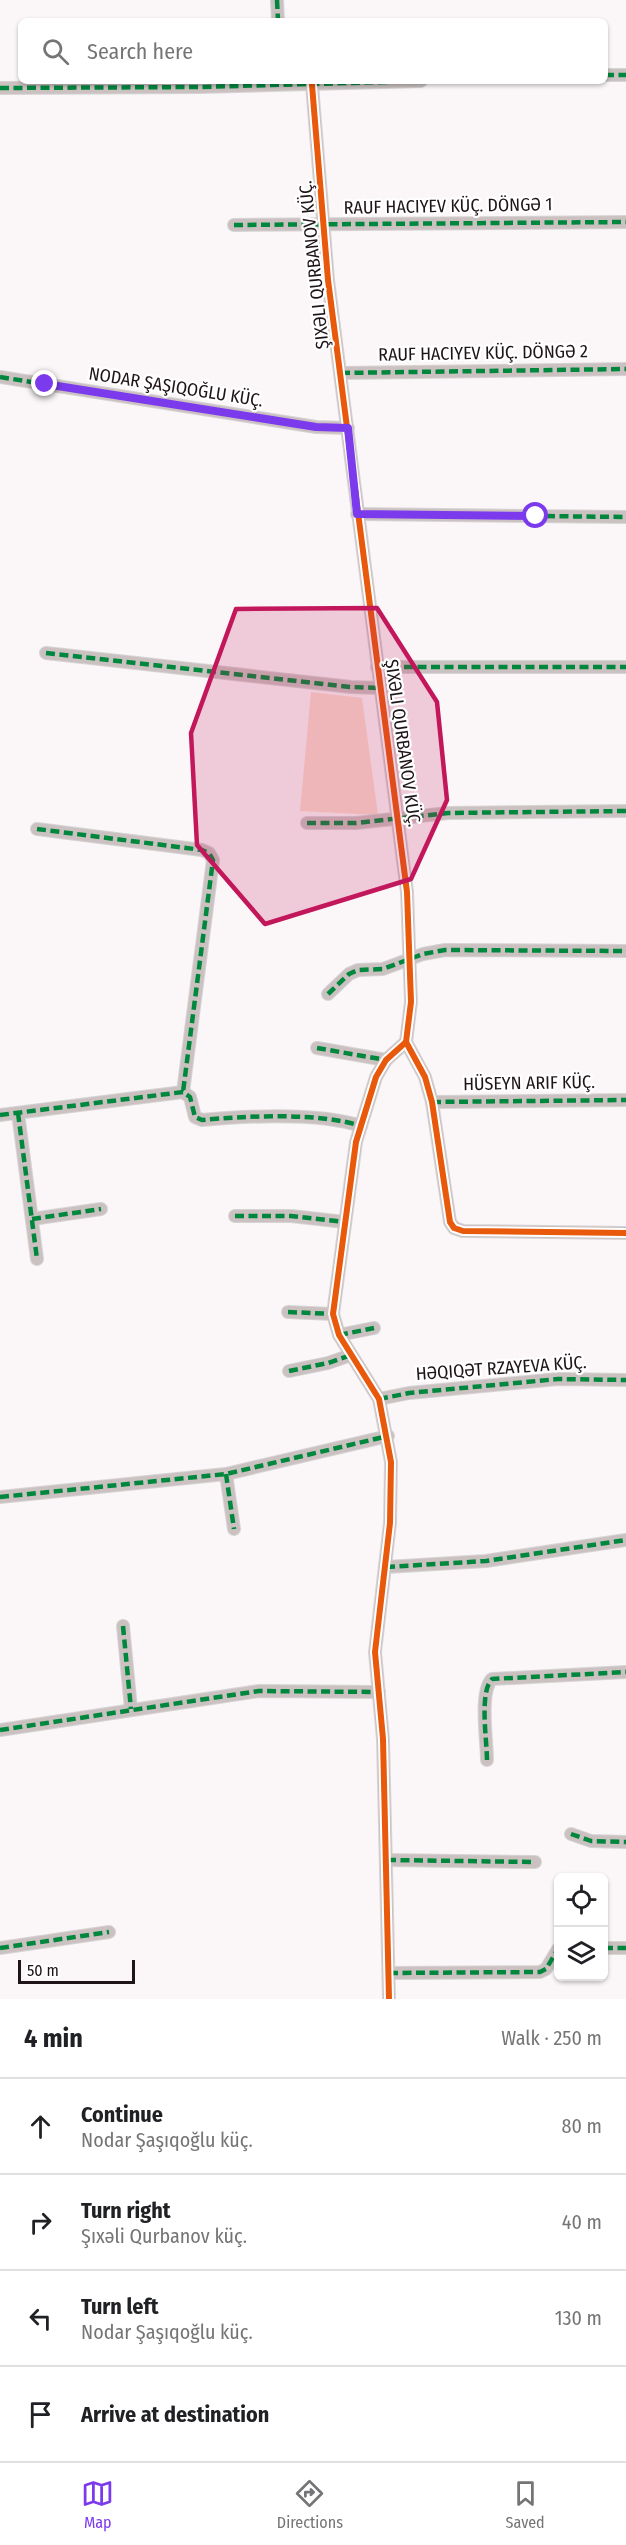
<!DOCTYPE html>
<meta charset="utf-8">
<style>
:root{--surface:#fff;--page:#f6f6f6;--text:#202124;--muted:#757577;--line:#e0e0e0;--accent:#7c3aed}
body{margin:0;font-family:"Fira Sans Condensed",sans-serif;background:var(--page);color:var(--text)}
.controls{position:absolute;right:18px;bottom:18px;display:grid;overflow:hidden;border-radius:9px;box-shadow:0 2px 4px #0004}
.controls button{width:54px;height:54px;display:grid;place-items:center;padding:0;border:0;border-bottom:2px solid var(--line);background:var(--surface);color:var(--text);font:30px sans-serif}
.scale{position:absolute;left:18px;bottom:15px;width:117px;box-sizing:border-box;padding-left:6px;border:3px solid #1e1419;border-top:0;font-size:16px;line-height:21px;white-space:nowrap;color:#1e1419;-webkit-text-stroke:4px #fff;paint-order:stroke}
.stop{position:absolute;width:18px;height:18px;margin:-14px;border:4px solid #7c3aed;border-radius:50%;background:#fff}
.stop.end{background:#7c3aed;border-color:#fff;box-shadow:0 2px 6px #0008}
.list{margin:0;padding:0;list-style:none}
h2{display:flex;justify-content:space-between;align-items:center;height:78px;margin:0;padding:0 24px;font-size:26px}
h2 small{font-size:20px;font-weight:400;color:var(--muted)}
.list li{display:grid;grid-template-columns:39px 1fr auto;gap:18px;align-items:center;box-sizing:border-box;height:96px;padding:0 24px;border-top:2px solid var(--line)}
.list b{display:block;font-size:22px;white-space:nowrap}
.list p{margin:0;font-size:20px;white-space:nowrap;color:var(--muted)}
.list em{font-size:20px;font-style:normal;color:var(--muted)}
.icon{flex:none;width:33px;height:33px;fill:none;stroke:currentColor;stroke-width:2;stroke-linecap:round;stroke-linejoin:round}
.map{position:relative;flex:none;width:626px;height:1999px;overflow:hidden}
.search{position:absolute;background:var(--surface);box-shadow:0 2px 4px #0004;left:18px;right:18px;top:18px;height:66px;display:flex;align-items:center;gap:15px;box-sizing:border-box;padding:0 21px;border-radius:9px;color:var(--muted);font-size:22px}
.sheet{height:462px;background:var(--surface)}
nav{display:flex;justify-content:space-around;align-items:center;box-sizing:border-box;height:84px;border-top:2px solid var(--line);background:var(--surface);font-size:16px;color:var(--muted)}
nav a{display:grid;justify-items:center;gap:3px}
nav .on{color:var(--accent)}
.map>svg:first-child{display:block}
</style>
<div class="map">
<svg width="626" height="1999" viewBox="0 0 626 1999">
<rect width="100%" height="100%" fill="#fbf7f9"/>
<!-- green -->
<polygon fill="#f9ded0" points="311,692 362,698 378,815 300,811"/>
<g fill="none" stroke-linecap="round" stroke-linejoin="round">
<defs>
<g id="street">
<polyline points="277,0 278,21"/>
<polyline points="605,75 626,75"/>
<polyline points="312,85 328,280 407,892 411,1002 406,1042 425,1077 432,1102 450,1222 454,1228 463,1231 626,1233"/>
<polyline points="0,88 200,87 421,81"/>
<polyline points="234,225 626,222"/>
<polyline points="341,373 626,369"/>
<polyline points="0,377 316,427 348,428"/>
<polyline points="357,514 626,517"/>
<polyline points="46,653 351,687 380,688"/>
<polyline points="377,667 626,667"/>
<polyline points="307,823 356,823 448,813 626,811"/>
<polyline points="37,829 202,850 209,853 213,860 183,1092"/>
<polyline points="328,994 349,974 358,970 383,969 423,954 445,950 626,951"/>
<polyline points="317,1048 386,1060"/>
<polyline points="432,1102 626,1100"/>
<polyline points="18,1113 37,1259"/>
<path d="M0,1115L183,1092L190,1097L195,1117L202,1120C247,1116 318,1112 361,1126"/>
<polyline points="235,1216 291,1216 345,1222"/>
<polyline points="32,1219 101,1209"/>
<polyline points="288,1312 333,1314"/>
<polyline points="339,1335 374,1328"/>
<polyline points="289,1371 328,1363 351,1355"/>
<polyline points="379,1399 409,1393 558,1379 626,1380"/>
<polyline points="226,1474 234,1529"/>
<polyline points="0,1497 226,1474 388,1436"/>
<polyline points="386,1567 486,1561 626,1540"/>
<polyline points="123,1626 131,1709"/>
<polyline points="0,1730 259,1691 379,1692"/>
<path d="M487,1760C487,1741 479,1692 492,1679L626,1672"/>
<polyline points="571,1834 591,1841 626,1842"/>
<polyline points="387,1860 535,1862"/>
<polyline points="0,1948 109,1932"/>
<polyline points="604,1948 626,1948"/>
<polyline points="389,1973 540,1972 546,1969 558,1949"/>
<polyline points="389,1999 383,1739 375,1652 390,1523 391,1462 379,1399 339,1335 333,1314 356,1142 376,1077 386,1060 406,1042"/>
</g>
</defs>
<!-- street casing -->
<use href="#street" stroke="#d7d4d5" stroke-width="14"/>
<!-- street -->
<use href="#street" stroke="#cbc1c1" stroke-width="12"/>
<!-- quiet -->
<g stroke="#00873e" stroke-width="4.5" stroke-dasharray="9 4.5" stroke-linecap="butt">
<polyline points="277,0 278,21"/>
<polyline points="605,75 626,75"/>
<polyline points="0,88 200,87 421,81"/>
<polyline points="234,225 626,222"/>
<polyline points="341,373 626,369"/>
<polyline points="0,377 316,427 348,428"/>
<polyline points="357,514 626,517"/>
<polyline points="46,653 351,687 380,688"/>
<polyline points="377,667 626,667"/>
<polyline points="307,823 356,823 448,813 626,811"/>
<polyline points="37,829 202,850 209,853 213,860 183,1092"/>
<polyline points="328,994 349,974 358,970 383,969 423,954 445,950 626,951"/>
<polyline points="317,1048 386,1060"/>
<polyline points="432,1102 626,1100"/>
<polyline points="18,1113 37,1259"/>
<path d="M0,1115L183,1092L190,1097L195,1117L202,1120C247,1116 318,1112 361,1126"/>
<polyline points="235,1216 291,1216 345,1222"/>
<polyline points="32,1219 101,1209"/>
<polyline points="288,1312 333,1314"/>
<polyline points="339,1335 374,1328"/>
<polyline points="289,1371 328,1363 351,1355"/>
<polyline points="379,1399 409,1393 558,1379 626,1380"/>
<polyline points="226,1474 234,1529"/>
<polyline points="0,1497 226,1474 388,1436"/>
<polyline points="386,1567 486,1561 626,1540"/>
<polyline points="123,1626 131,1709"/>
<polyline points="0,1730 259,1691 379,1692"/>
<path d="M487,1760C487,1741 479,1692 492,1679L626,1672"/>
<polyline points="571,1834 591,1841 626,1842"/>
<polyline points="387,1860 535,1862"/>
<polyline points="0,1948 109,1932"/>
<polyline points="604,1948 626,1948"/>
<polyline points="389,1973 540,1972 546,1969 558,1949"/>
</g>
<defs>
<g id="cycleway">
<polyline points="312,85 328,280 407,892 411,1002 406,1042 425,1077 432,1102 450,1222 454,1228 463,1231 626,1233"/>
<polyline points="389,1999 383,1739 375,1652 390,1523 391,1462 379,1399 339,1335 333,1314 356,1142 376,1077 386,1060 406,1042"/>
</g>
</defs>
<!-- cycleway casing -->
<use href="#cycleway" stroke="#fff" stroke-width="10"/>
<!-- cycleway -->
<use href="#cycleway" stroke="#e8590c" stroke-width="6"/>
</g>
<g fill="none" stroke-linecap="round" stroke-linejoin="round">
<!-- route -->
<polyline stroke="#7c3aed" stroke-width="8" points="45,384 316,427 348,428 357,514 536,516"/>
</g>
<!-- marked area -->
<path fill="#c2185b" fill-opacity="0.2" stroke="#c2185b" stroke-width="4.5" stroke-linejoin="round" d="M377,608L437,702L447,800L411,879L265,924L197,845L191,733L236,609Z"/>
<g text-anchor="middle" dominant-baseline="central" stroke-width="4.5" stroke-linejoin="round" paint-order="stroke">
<!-- street labels -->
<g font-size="18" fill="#1e1419" stroke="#fff">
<text transform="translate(448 206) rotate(-1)">RAUF HACIYEV KÜÇ. DÖNGƏ 1</text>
<text transform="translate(314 265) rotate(-96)">ŞIXƏLI QURBANOV KÜÇ.</text>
<text transform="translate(483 353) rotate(-1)">RAUF HACIYEV KÜÇ. DÖNGƏ 2</text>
<text transform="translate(176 387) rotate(9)">NODAR ŞAŞIQOĞLU KÜÇ.</text>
<text transform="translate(403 743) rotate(82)">ŞIXƏLI QURBANOV KÜÇ.</text>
<text transform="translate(529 1083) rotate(-1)">HÜSEYN ARIF KÜÇ.</text>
<text transform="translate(501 1368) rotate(-4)">HƏQIQƏT RZAYEVA KÜÇ.</text>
</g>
</g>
</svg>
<div class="controls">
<button><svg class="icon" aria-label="locate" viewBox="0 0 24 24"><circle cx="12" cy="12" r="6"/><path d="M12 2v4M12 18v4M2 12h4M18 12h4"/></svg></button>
<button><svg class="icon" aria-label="layers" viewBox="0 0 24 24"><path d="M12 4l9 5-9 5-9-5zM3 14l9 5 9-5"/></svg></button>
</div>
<div class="scale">50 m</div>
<div class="stop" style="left:536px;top:516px"></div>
<div class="stop end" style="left:45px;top:384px"></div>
<div class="search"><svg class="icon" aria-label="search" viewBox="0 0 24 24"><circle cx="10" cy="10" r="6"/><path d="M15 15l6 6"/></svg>Search here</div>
</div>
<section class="sheet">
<h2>4 min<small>Walk · 250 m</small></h2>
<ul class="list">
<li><svg class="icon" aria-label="ahead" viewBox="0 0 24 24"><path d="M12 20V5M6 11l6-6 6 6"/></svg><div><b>Continue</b><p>Nodar Şaşıqoğlu küç.</p></div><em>80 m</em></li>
<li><svg class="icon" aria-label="right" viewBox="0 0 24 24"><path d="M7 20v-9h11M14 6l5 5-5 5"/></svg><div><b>Turn right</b><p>Şıxəli Qurbanov küç.</p></div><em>40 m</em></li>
<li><svg class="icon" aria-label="left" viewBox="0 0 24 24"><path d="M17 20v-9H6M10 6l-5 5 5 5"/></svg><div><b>Turn left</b><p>Nodar Şaşıqoğlu küç.</p></div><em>130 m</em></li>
<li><svg class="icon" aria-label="arrive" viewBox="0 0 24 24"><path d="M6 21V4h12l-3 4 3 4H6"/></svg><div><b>Arrive at destination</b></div></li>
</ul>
</section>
<nav>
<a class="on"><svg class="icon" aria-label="map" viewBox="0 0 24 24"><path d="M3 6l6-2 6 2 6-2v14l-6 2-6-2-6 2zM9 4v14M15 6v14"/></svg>Map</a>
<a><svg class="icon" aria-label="directions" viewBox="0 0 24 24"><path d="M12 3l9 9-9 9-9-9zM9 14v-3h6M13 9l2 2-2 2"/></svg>Directions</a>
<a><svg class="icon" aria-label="saved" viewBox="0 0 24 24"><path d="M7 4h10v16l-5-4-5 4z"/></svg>Saved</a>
</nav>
